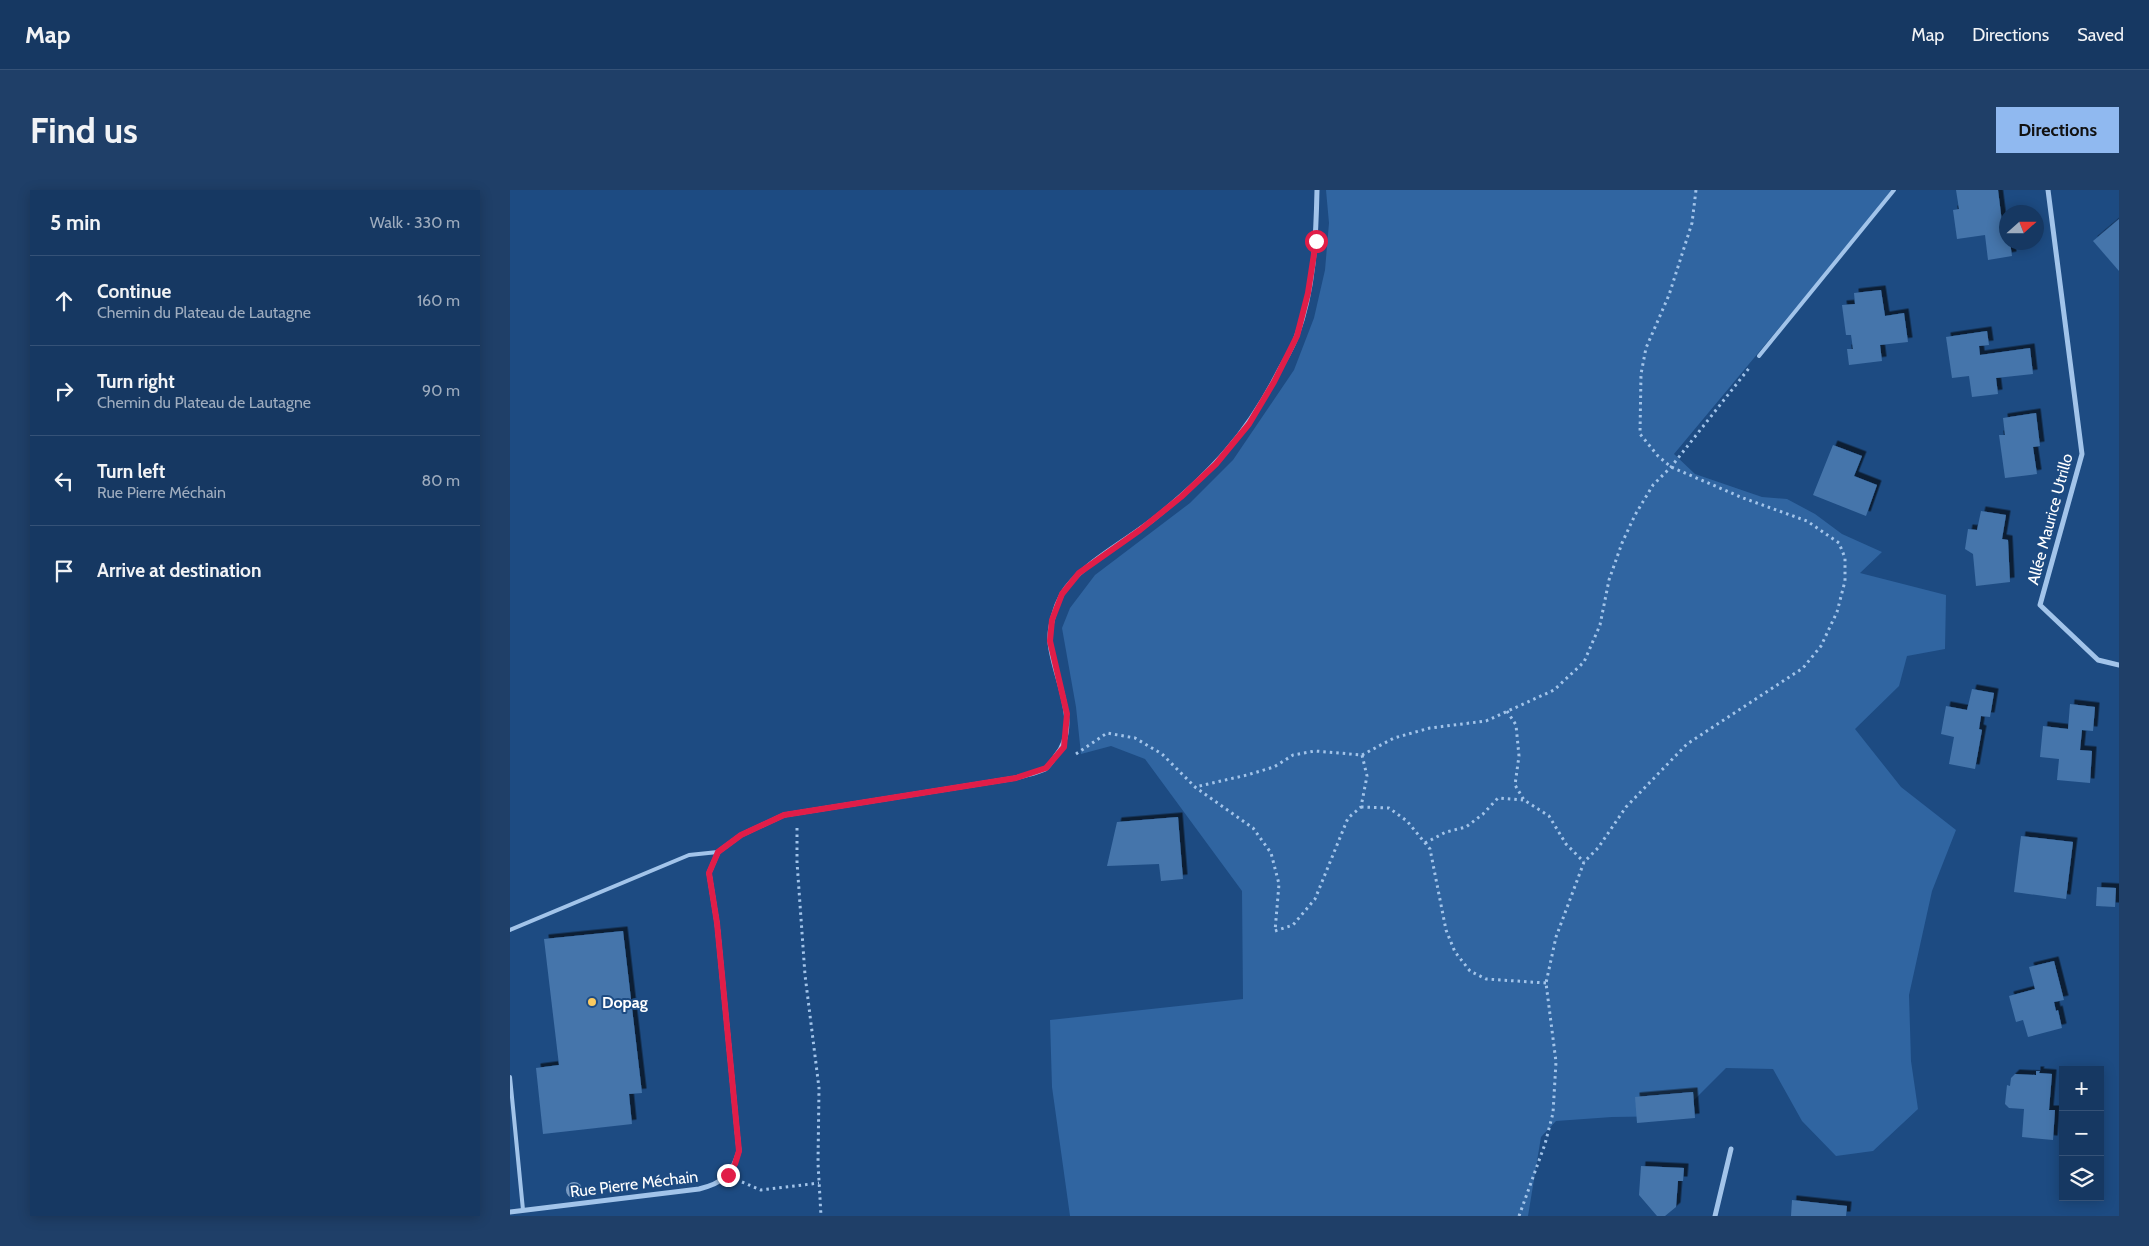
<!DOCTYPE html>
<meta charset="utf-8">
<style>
:root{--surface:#163862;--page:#1f3f68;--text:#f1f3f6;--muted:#9eacbe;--line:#355277;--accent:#90b9f0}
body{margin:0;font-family:Cabin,sans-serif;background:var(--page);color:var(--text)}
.controls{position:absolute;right:15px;bottom:15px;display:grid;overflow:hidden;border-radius:0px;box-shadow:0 2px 12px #0003}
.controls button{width:45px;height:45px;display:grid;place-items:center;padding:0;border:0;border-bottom:1px solid var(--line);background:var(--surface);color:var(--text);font:25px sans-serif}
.compass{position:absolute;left:1489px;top:15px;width:45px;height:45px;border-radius:50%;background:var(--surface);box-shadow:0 2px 12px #0003;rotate:69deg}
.stop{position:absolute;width:15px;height:15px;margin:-11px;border:4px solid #e11d48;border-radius:50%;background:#fff}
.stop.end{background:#e11d48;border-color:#fff;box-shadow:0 1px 5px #0008}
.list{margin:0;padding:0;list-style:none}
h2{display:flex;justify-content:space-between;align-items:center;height:65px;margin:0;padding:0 20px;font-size:21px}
h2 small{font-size:16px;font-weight:400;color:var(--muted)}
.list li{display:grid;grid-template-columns:32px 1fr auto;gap:15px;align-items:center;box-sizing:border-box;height:90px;padding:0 20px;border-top:1px solid var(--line)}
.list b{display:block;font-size:19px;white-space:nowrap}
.list p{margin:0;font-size:16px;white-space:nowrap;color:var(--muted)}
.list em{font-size:16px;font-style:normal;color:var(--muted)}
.icon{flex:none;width:28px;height:28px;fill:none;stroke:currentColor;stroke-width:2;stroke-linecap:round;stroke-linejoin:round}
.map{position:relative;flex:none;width:1609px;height:1026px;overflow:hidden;border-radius:0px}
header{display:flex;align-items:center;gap:30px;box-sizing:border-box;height:70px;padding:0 25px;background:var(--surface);border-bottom:1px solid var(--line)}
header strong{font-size:24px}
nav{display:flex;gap:28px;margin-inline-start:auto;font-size:18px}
.intro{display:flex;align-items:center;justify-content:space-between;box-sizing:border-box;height:120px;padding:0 30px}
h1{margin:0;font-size:35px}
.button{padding:12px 22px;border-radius:0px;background:var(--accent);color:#111;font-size:18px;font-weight:700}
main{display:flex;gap:30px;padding:0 30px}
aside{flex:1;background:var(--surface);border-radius:0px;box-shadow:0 2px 12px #0003}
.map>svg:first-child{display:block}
</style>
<header>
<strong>Map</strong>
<nav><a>Map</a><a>Directions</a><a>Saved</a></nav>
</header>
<div class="intro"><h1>Find us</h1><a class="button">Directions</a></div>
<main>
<aside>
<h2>5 min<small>Walk · 330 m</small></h2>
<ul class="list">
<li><svg class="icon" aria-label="ahead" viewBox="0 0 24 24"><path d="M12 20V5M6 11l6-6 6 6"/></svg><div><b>Continue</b><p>Chemin du Plateau de Lautagne</p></div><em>160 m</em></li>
<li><svg class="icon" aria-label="right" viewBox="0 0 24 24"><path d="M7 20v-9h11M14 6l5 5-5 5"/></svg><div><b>Turn right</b><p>Chemin du Plateau de Lautagne</p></div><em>90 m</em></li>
<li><svg class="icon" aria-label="left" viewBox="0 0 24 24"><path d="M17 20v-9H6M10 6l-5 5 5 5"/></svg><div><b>Turn left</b><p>Rue Pierre Méchain</p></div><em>80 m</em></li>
<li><svg class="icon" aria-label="arrive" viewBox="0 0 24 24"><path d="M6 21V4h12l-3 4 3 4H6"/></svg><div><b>Arrive at destination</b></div></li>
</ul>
</aside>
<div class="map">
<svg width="1609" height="1026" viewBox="0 0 1609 1026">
<defs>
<filter id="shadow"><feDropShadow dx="4.5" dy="-4.5" stdDeviation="0" flood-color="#0009"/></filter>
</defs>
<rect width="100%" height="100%" fill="#1d4b82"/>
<!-- green -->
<polygon fill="#3065a1" points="816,0 1384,0 1164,264 1185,284 1252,307 1277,309 1305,324 1332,344 1372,362 1350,383 1436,405 1435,459 1397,466 1389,496 1345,539 1391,597 1446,640 1422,701 1399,805 1401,871 1408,919 1363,961 1326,966 1292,931 1263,879 1216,878 1168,926 1102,927 1046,931 1031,947 1018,1026 560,1026 542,897 540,830 733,809 732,701 635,569 601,556 571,564 566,517 552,438 560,418 585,385 680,313 723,270 784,180 804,128 815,80 819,33"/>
<!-- building -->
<g fill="#4575ab" filter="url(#shadow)">
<polygon points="1446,0 1488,0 1493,40 1496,40 1496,52 1500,52 1502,66 1478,70 1475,45 1447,49 1443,20 1449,19"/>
<polygon points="1609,29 1609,81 1583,51"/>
<polygon points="1371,100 1375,126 1394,123 1398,152 1370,155 1372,171 1339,175 1337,159 1343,159 1341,145 1336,145 1332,115 1345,114 1344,103"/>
<polygon points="1477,141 1479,155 1469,156 1470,165 1520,158 1523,184 1486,188 1488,204 1462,207 1459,186 1442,188 1436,147"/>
<polygon points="1526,223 1530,256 1523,257 1527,284 1495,288 1489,245 1495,245 1493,228"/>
<polygon points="1323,255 1352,266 1344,286 1367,295 1356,326 1303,305"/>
<polygon points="1471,321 1496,325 1492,349 1498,350 1500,392 1466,396 1463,364 1455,359 1458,339 1467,340"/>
<polygon points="1462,499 1484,503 1480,527 1471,526 1469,539 1472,540 1465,579 1439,574 1444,547 1431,544 1436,516 1457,520"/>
<polygon points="1560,514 1585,517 1583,541 1572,540 1570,560 1582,561 1580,593 1547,590 1549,569 1530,567 1533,536 1558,539"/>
<polygon points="668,627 673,689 651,691 649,674 597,676 607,632"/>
<polygon points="1511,646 1563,652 1556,709 1504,702"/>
<polygon points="1587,697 1606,698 1605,717 1586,716"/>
<polygon points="113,741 132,903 119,904 122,934 33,944 26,878 49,875 34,749"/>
<polygon points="1544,771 1554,810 1544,812 1546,821 1548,820 1552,838 1518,847 1513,830 1506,832 1499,806 1525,799 1519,777"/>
<polygon points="1526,881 1530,881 1529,883 1542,884 1539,920 1545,920 1543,950 1512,947 1514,919 1499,918 1495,914 1497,895 1500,896 1501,888 1505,884 1526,885"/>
<polygon points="1183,902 1185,928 1127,933 1125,907"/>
<polygon points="1131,976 1174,978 1173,991 1168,991 1166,1017 1155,1026 1147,1026 1129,1005"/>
<polygon points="1282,1010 1337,1016 1336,1026 1281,1026"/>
</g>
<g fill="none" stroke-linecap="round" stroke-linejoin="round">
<!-- path -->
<g stroke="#a2c4ea" stroke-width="3" stroke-dasharray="2.5 4" stroke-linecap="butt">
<polyline points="997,521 1006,535 1009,566 1005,595 1014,610 1039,626 1056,654 1074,672"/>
<polyline points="566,564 597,543 625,548 652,564 685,597 743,638 761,663 769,694 765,741 783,735 805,709 838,628 851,617 857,586 852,565 805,561 783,565 764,577 737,585 685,597"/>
<polyline points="852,565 884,548 920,538 976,531 1044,500 1074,472 1090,435 1099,390 1112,353 1125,325 1143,295 1161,277 1240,177"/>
<polyline points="851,617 879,618 897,631 920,659 936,740 945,762 960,781 976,789 1036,793"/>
<polyline points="287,638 287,672 295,785 309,898 308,973 311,1026"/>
<polyline points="915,653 936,642 956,637 973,624 988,608 1013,610"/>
<polyline points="232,992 251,1000 309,993"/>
<polyline points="1009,1026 1035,954 1043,923 1046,872 1036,793 1046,747 1074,672 1088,658 1116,617 1177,554 1293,478 1311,456 1327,422 1335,391 1335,368 1329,353 1297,331 1233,308 1161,277 1148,266 1130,244 1131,184 1136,158 1159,105 1182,33 1186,0"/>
</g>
<!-- lane -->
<g stroke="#a2c4ea" stroke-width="4">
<polyline points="1249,166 1384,0"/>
<polyline points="0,740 179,665 208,662"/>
<polyline points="0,887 13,1020"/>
</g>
<!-- street -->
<g stroke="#a2c4ea" stroke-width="5">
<polyline points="1538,0 1572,264 1530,415 1588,470 1609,475"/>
<path d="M0,1022L189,999C213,993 222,985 229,961L207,733L199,683L208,662L231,645L274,625L506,588C515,585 527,583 535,579C539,576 542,571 545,567C573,535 543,488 540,452C539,437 545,417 552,404C569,375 618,350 645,328C701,283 737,244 770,179C776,168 783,157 787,145C804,100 806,48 807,0"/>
<polyline points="1205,1026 1221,959"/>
</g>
</g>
<!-- trees -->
<circle fill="#7a9bc2" cx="64" cy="1000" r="8"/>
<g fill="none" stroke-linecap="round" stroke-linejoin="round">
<!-- route -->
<polyline stroke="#e11d48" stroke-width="6" points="218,985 225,974 229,961 207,733 199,683 208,662 231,645 274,625 506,588 536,578 554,557 557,524 540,451 542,430 552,404 569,383 630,340 671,307 706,274 739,234 764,192 787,146 798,103 806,51"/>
</g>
<!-- markers -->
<circle fill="#faca60" stroke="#1d4b82" stroke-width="2" cx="82" cy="812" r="5"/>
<g text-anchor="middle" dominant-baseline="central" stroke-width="4" stroke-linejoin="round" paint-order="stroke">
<!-- street labels -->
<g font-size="16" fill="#fff" stroke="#1d4b82">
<text transform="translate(1540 329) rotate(-75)">Allée Maurice Utrillo</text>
<text transform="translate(124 994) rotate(-7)">Rue Pierre Méchain</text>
</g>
<!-- poi labels -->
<g font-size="16" font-weight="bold" fill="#fff" stroke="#1d4b82" text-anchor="start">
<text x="92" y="812">Dopag</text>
</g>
</g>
</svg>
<div class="controls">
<button>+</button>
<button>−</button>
<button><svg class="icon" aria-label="layers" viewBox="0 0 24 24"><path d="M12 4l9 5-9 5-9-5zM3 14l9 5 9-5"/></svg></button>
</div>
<svg class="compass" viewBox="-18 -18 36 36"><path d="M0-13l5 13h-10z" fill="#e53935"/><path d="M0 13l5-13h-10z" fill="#9eacbe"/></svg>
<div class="stop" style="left:806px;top:51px"></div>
<div class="stop end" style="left:218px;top:985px"></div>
</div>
</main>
